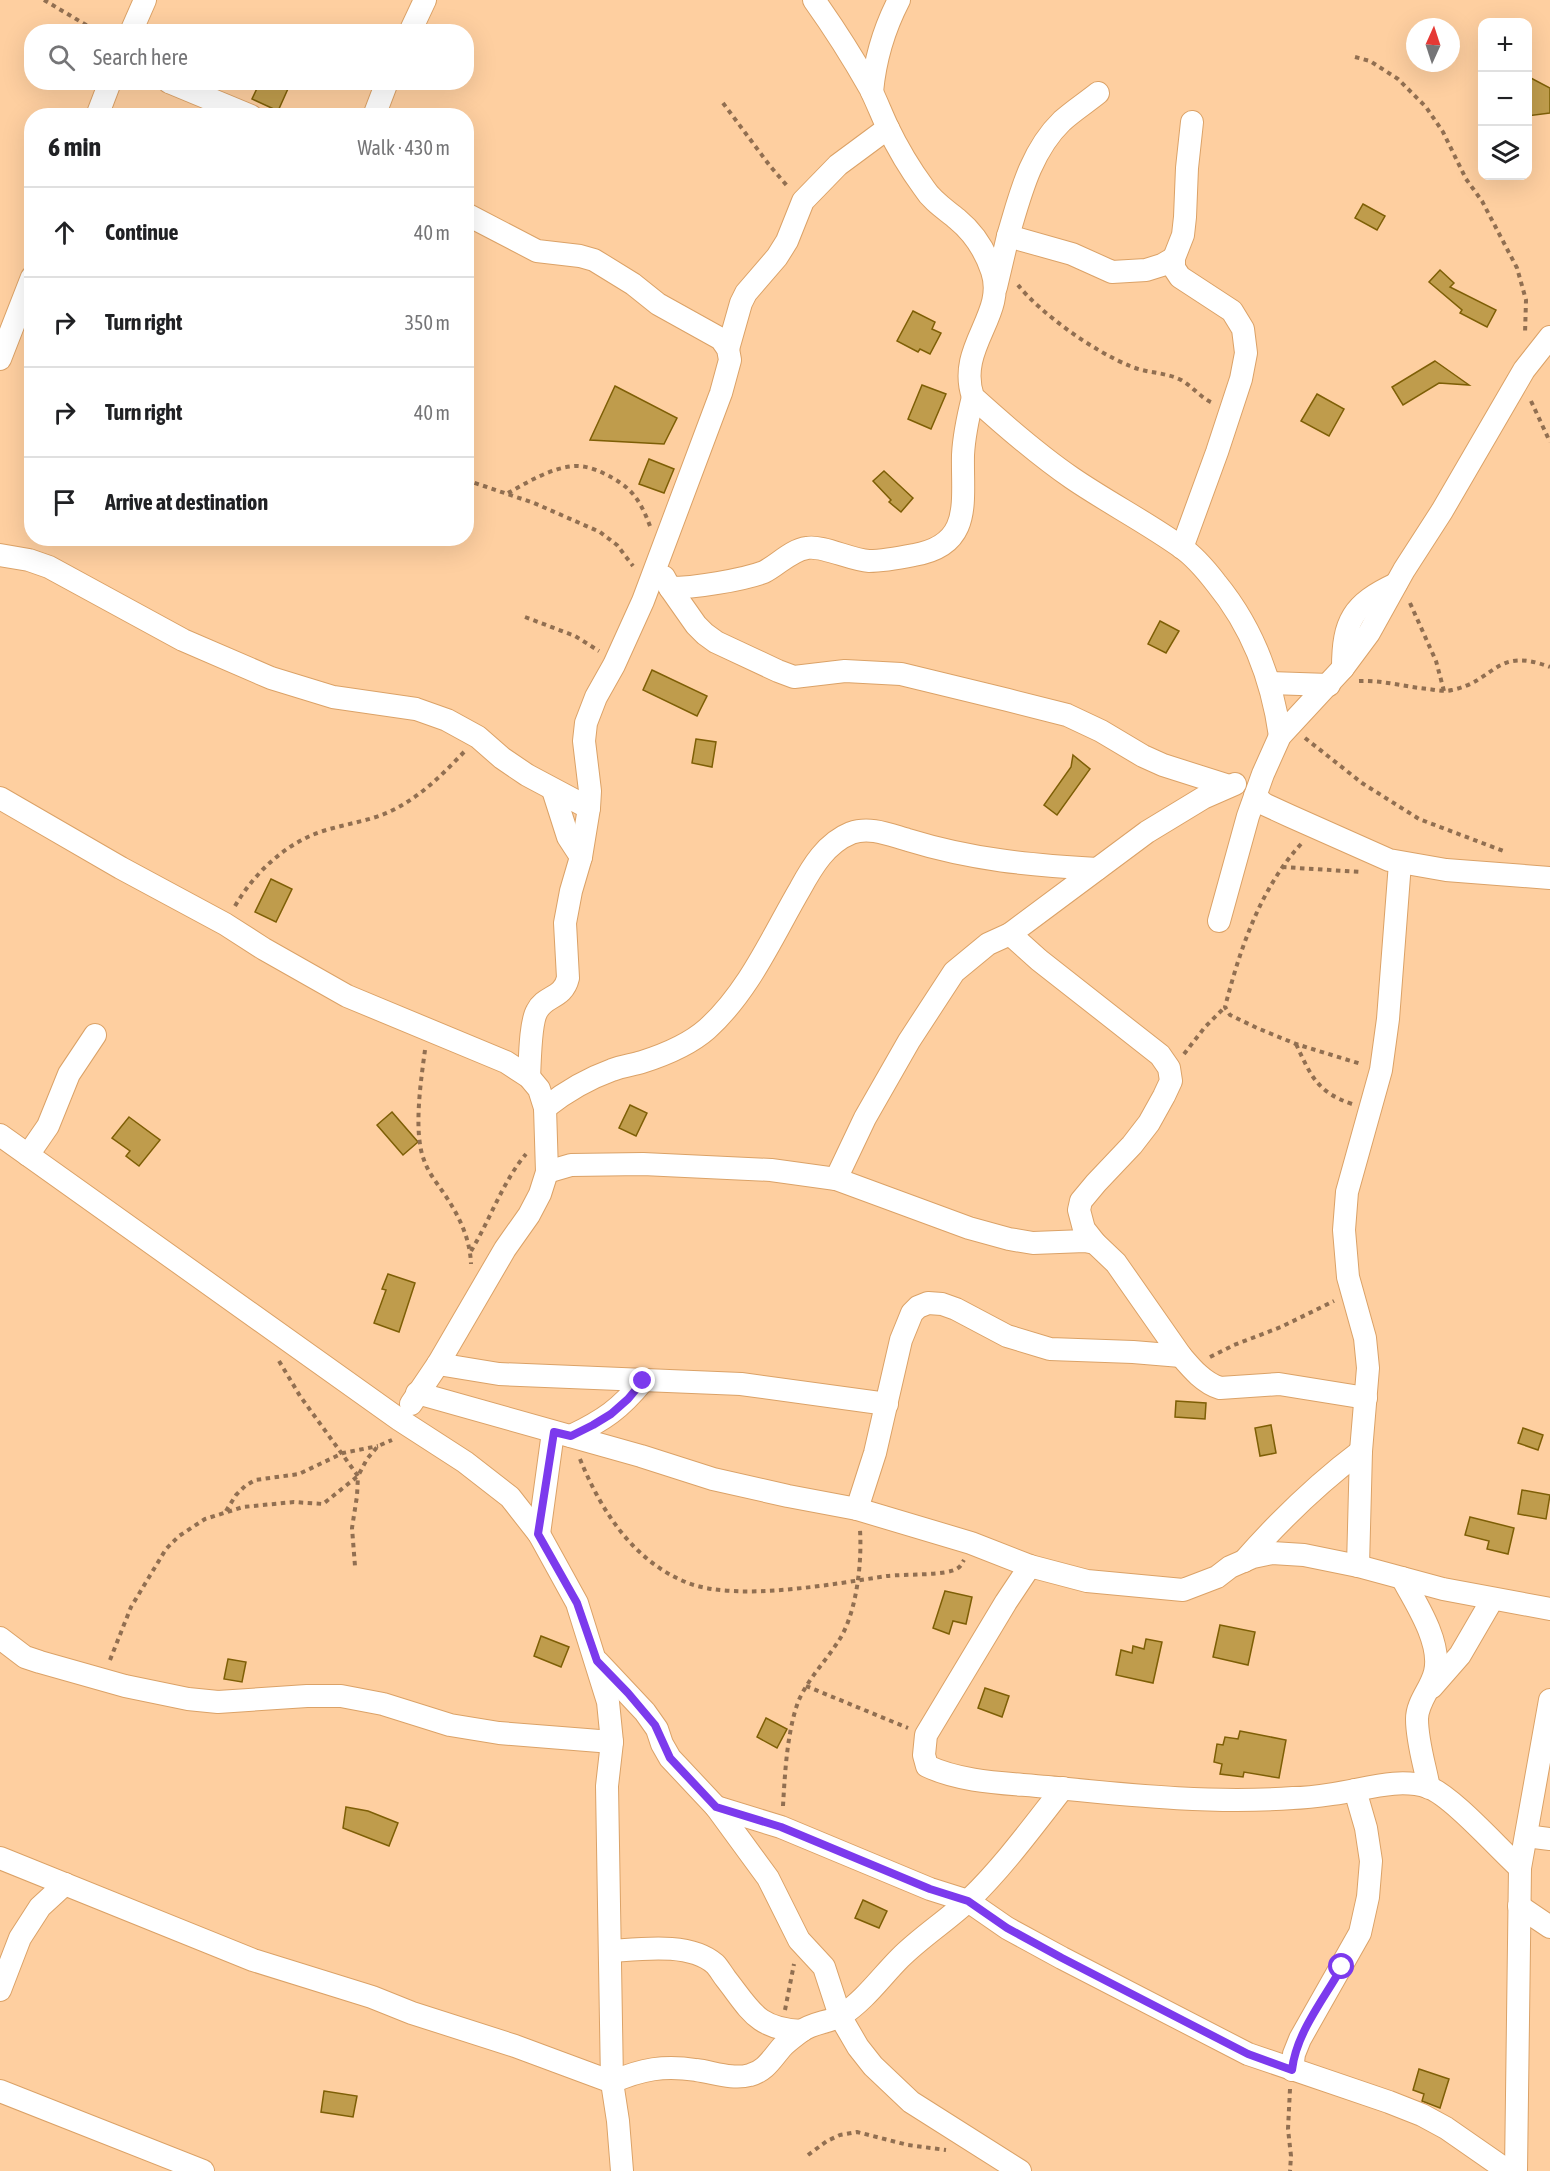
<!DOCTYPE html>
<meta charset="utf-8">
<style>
:root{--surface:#fff;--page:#f2f2f2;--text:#202124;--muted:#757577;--line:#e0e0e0}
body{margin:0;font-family:"Asap Condensed",sans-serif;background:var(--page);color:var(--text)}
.controls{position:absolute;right:18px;top:18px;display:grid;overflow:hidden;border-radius:12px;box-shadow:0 6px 24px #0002}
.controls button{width:54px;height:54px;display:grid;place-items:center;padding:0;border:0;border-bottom:2px solid var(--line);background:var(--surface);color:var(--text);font:30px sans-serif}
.compass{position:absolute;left:1406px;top:18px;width:54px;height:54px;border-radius:50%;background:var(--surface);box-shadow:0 6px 24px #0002;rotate:3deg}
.stop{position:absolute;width:18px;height:18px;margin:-14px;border:4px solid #7c3aed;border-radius:50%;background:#fff}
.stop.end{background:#7c3aed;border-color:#fff;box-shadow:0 2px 6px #0008}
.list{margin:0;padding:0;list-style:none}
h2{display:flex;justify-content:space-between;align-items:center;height:78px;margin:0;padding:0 24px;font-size:26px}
h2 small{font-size:20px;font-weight:400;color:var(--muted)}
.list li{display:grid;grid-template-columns:39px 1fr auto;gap:18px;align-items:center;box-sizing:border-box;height:90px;padding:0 24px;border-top:2px solid var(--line)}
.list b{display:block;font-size:22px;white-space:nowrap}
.list em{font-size:20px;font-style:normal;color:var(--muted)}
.icon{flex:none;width:33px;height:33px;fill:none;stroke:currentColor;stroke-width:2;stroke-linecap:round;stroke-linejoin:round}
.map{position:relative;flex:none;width:1550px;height:2171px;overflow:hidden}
.search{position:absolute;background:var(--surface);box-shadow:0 6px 24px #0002;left:24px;top:24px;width:450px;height:66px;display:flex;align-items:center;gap:15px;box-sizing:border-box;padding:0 21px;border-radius:24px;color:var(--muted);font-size:22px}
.panel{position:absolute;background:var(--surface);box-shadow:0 6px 24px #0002;left:24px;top:108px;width:450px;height:438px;border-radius:24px}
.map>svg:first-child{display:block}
</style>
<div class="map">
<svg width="1550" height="2171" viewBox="0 0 1550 2171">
<rect width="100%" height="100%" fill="#fecfa0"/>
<!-- building -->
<g fill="#bf9c4c" stroke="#7e5f06" stroke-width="1.5">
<polygon points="1527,76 1550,88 1550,113 1527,116"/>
<polygon points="260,82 291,82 278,111 252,99"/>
<polygon points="1363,204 1385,216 1377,230 1355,218"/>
<polygon points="1440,270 1454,283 1450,287 1496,310 1487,327 1460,313 1462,310 1429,282"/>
<polygon points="913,311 935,322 932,329 941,333 930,354 920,349 918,352 897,341"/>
<polygon points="1435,361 1469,385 1439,383 1403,405 1392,387"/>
<polygon points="922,385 946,394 931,429 908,419"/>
<polygon points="615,386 677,418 664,444 590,440"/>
<polygon points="1317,394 1344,409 1329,436 1301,421"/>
<polygon points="649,459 674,469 664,493 639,484"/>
<polygon points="884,471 913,498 901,512 889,502 891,500 873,481"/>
<polygon points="1160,621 1179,631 1166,653 1148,644"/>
<polygon points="652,670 707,696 697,716 643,690"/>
<polygon points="696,739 716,742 712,767 692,763"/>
<polygon points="1073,755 1090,769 1057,815 1044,805 1071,767"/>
<polygon points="271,879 292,889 276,922 255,912"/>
<polygon points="630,1105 647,1113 636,1136 619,1128"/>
<polygon points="392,1112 418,1142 403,1155 377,1125"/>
<polygon points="129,1117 160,1140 139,1166 126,1156 130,1151 112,1138"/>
<polygon points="388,1274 415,1283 399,1332 374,1323 386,1290 382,1289"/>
<polygon points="1176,1401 1206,1403 1205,1419 1175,1417"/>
<polygon points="1271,1425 1276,1453 1260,1456 1255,1428"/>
<polygon points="1523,1428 1543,1435 1538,1450 1518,1443"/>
<polygon points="1522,1490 1550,1495 1546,1519 1518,1514"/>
<polygon points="1470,1517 1514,1528 1508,1554 1487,1549 1489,1541 1465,1535"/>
<polygon points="945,1591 972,1597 966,1624 953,1621 949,1634 933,1628"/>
<polygon points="1220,1625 1255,1632 1248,1665 1213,1657"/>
<polygon points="541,1636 569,1647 561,1667 534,1656"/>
<polygon points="1146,1639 1162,1642 1153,1683 1116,1675 1121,1650 1132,1653 1133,1646 1144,1649"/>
<polygon points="228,1659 246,1662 242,1682 224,1679"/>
<polygon points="985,1688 1009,1696 1002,1717 978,1708"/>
<polygon points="766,1718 787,1729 777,1748 757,1737"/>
<polygon points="1240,1731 1286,1740 1279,1778 1244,1772 1243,1777 1220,1774 1222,1764 1214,1762 1217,1744 1223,1745 1225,1737 1238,1739"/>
<polygon points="346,1807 368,1811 398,1823 389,1846 343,1828"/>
<polygon points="863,1900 887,1911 879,1928 855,1918"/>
<polygon points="1419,2069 1449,2079 1440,2108 1422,2101 1424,2094 1413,2090"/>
<polygon points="324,2091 357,2096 353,2117 321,2112"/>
</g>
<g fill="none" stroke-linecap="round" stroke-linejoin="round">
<defs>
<g id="minor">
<path d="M814,0C834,28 853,58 870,88C876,100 881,113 887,126C897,147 910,169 924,188C932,201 945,209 957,219C974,233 985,250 992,271C1007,315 956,347 973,397C1005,426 1037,454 1072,478C1107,502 1146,522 1181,547C1194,556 1206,570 1216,583C1253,628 1272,679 1280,736"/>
<polyline points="131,32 145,0"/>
<polyline points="410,32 425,0"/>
<polyline points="169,82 251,116"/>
<path d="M872,92C875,59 884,29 899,0"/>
<polyline points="97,116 110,82"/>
<polyline points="374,116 387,82"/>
<path d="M466,214L537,251L580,256L594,260L633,284L658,304L721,339L728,349L730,360L721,393L643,601L614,665L596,697L586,723L584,741L590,791L589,808L581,857L571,891L565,923L568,978C563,999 545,995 537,1011C530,1023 530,1062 529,1077"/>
<path d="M1008,236C1020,196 1030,152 1062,121C1073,111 1087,102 1098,93"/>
<polyline points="996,287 1008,236 1072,254 1112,272 1146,270 1162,265 1174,258"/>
<polyline points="728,349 741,303 746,293 777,257 787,241 803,201 838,165 888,128"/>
<polyline points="0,359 32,277"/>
<polyline points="1182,548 1217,452 1241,379 1246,353 1243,329 1232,311 1180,277 1174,268 1174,258 1183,235 1185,217 1187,168 1192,122"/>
<polyline points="0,555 29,560 49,567 183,640 271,678 333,697 416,709 447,720 478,737 502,758 527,775 589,808"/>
<path d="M664,577L670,588C693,588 743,580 764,572C778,565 791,550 807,548C822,545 851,560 869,561C884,561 899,558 914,555C973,545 962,502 963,455C964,435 968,417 973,397"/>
<polyline points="670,588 696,625 705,634 716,642 778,671 794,677 845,671 901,674 1008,700 1067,715 1101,731 1143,756 1163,765 1229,786"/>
<path d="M1343,668C1343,621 1353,604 1396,584"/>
<polyline points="1270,683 1329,685"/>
<polyline points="553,790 568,837 581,857"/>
<polyline points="1255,796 1264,804 1290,816 1389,860 1446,870 1550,878"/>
<polyline points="0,798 121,868 225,924 264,949 347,996 506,1062 529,1077 539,1089 545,1108 547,1172 540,1194 529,1215 505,1249 438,1364 411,1404"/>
<polyline points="1219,921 1248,816 1263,774 1280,736 1343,668 1369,633 1404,570 1442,511 1524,370 1550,337"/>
<path d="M1010,934L1039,960L1160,1055L1169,1068L1171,1081L1164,1096L1149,1123L1132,1145L1096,1183L1081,1201L1079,1210L1084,1229L1095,1243L1116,1263L1181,1356C1192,1369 1204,1383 1220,1388L1279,1384L1366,1398"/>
<path d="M545,1108C565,1092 587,1079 612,1070C622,1066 632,1065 642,1062C664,1055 690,1044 707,1029C749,991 772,937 800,889C812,867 826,843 851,833C870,826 890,835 908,840C973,860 1030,865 1097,869"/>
<polyline points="0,1135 400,1420 465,1462 510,1497 539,1534 577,1603 608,1702 612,1742 607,1786 612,2082 618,2121 622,2171"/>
<polyline points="28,1155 48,1126 69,1074 95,1035"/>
<polyline points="547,1172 571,1165 643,1164 771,1170 836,1179 969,1228 1009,1239 1033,1243 1085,1241 1095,1243"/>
<polyline points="836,1179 865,1118 909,1041 954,972 988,944 1010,934 1147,832 1203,798 1235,784"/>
<polyline points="438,1364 499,1374 741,1384 887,1404"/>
<polyline points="417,1393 641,1456 713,1479 788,1496 857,1509 971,1543 1030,1566 1087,1581 1183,1590 1217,1577 1230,1567 1253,1557 1272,1553 1304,1555 1358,1566 1443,1589 1550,1609"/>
<path d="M571,1436C604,1420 620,1409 643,1381"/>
<polyline points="857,1509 875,1453 901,1340 912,1313 918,1307 928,1303 942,1304 956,1309 1007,1336 1050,1349 1133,1352 1181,1356"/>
<polyline points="539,1534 553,1432"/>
<path d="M1244,1561C1280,1520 1317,1484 1361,1451"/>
<path d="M1030,1566L1006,1602L926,1735L924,1755L927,1766C963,1783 1008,1783 1047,1787C1129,1795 1211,1804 1293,1798C1306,1798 1320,1796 1333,1794C1363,1790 1398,1777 1428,1787C1452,1796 1498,1848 1520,1868"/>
<polyline points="1358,1566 1361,1451 1368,1368 1365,1338 1348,1277 1344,1230 1347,1192 1381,1070 1388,1019 1400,863"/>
<path d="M1402,1578C1416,1603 1442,1643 1435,1672C1431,1689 1417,1702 1417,1719C1417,1742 1425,1766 1429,1788"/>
<polyline points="0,1638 25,1657 40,1662 125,1686 188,1699 218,1702 307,1696 341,1696 383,1704 450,1725 499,1733 612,1742"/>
<polyline points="598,1662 645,1712 657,1729 662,1744 670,1758 716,1807 768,1878 799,1940 824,1967 840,2016 858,2047 873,2066 911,2102 1020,2171"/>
<polyline points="1432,1687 1460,1655 1492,1600"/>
<polyline points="716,1807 781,1827 930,1889 968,1901 1007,1928 1062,1958 1248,2054 1389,2102 1422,2115 1446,2128 1508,2171"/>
<polyline points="1526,1836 1550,1839"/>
<path d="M0,1858L253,1960L372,1997L412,2013L515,2046L612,2082C642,2069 664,2065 696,2070C713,2072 732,2080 750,2075C766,2071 772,2058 783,2046C788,2041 795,2036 800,2032C813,2022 829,2023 842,2015C865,2000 881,1977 900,1958C922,1936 948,1920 970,1899C1004,1866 1033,1826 1063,1788"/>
<polyline points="1519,1906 1550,1927"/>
<path d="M611,1951C641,1949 690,1942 715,1964C719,1968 722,1974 726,1979C751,2011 757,2029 802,2031"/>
<polyline points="0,1990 20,1938 40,1907 65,1884"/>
<polyline points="1292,2070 1294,2054 1300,2039 1360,1933 1368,1897 1371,1861 1366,1828 1355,1790"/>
<polyline points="0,2091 203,2171"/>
<polyline points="1516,2171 1520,1868 1550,1700"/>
</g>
</defs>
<!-- minor casing -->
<use href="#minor" stroke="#dba267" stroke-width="24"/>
<!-- path -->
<g stroke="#916f51" stroke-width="4" stroke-dasharray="4.5 4.5" stroke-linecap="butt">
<polyline points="44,0 98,32"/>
<polyline points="1355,57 1370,61 1398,79 1426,107 1443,132 1466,179 1482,201 1517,268 1526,300 1525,334"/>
<polyline points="723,103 770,166 789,188"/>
<path d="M1018,285C1041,314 1095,352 1130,366C1146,373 1163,372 1179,379C1192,385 1200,398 1213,403"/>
<polyline points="1531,401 1550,442"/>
<polyline points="466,480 534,503 600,532 617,545 633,566"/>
<path d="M508,493C528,482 552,467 576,466C585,466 595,469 603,473C630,486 639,497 650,526"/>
<polyline points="1410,603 1436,661 1444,691"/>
<polyline points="525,617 575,636 599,651"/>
<path d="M1359,681C1382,680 1406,687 1428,689C1436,690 1444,692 1452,690C1496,681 1495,646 1550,667"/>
<polyline points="1305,738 1362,783 1419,819 1506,852"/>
<path d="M1301,844C1260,889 1240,949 1225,1007L1230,1015L1257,1028L1296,1044L1361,1064"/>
<polyline points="1282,867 1361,872"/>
<path d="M235,906C255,872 286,843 323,831C345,824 369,821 389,812C419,798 441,776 464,752"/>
<path d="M1296,1044C1311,1076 1317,1092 1352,1104"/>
<path d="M425,1050C421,1080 413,1132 424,1160C428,1172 436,1182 443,1192C458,1214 470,1237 471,1264"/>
<polyline points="1184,1054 1205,1027 1225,1007"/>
<path d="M471,1251C490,1220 503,1181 526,1154"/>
<polyline points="1210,1357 1234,1345 1281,1327 1334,1301"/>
<polyline points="279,1361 300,1396 358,1476 357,1496 352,1528 355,1566"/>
<path d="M580,1459C601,1511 634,1562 688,1583C738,1602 833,1584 887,1576C902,1574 948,1576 958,1568C961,1566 962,1563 964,1560"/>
<polyline points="226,1511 236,1495 245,1486 255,1480 299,1474 343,1453 378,1446"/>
<polyline points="110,1660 131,1607 166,1549 179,1536 205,1519 243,1507 294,1502 323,1504 358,1476 367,1459 378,1446 392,1440"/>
<polyline points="806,1686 908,1728"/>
<path d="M783,1806C785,1772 787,1733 798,1702C808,1678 828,1659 841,1637C857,1609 862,1562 860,1530"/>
<polyline points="785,2010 794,1964"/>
<polyline points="1290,2089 1288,2129 1291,2156 1290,2171"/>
<polyline points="808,2155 827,2141 840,2135 857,2132 908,2145 946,2150"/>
</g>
<!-- minor -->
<use href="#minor" stroke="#fff" stroke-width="22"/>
</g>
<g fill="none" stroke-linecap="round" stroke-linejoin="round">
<!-- route -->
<path stroke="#7c3aed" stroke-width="8" d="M643,1381L628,1399L611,1414L593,1425L571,1436L554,1432L538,1534L577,1603L597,1661L628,1693L655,1725L670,1758L716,1807L781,1827L930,1889L968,1901L1007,1928L1062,1958L1248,2054L1292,2070C1296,2033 1324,1999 1342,1967"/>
</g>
</svg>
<div class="controls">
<button>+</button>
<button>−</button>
<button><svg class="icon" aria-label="layers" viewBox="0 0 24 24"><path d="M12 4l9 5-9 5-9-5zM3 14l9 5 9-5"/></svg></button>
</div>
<svg class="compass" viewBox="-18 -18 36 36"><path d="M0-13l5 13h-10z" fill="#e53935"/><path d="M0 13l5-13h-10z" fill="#757577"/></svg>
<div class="stop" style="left:1342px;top:1967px"></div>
<div class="stop end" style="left:643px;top:1381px"></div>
<div class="search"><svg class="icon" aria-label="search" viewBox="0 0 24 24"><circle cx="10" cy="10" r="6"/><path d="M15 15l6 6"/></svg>Search here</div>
<section class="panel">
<h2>6 min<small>Walk · 430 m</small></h2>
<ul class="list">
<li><svg class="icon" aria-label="ahead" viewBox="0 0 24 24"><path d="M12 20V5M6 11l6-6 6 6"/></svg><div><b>Continue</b></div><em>40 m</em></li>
<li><svg class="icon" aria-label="right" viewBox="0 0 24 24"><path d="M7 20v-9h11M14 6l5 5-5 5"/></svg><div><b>Turn right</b></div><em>350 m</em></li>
<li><svg class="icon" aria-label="right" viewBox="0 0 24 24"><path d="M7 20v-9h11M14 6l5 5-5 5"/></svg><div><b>Turn right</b></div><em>40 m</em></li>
<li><svg class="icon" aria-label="arrive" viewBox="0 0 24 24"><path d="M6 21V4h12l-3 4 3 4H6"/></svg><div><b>Arrive at destination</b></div></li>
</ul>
</section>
</div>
